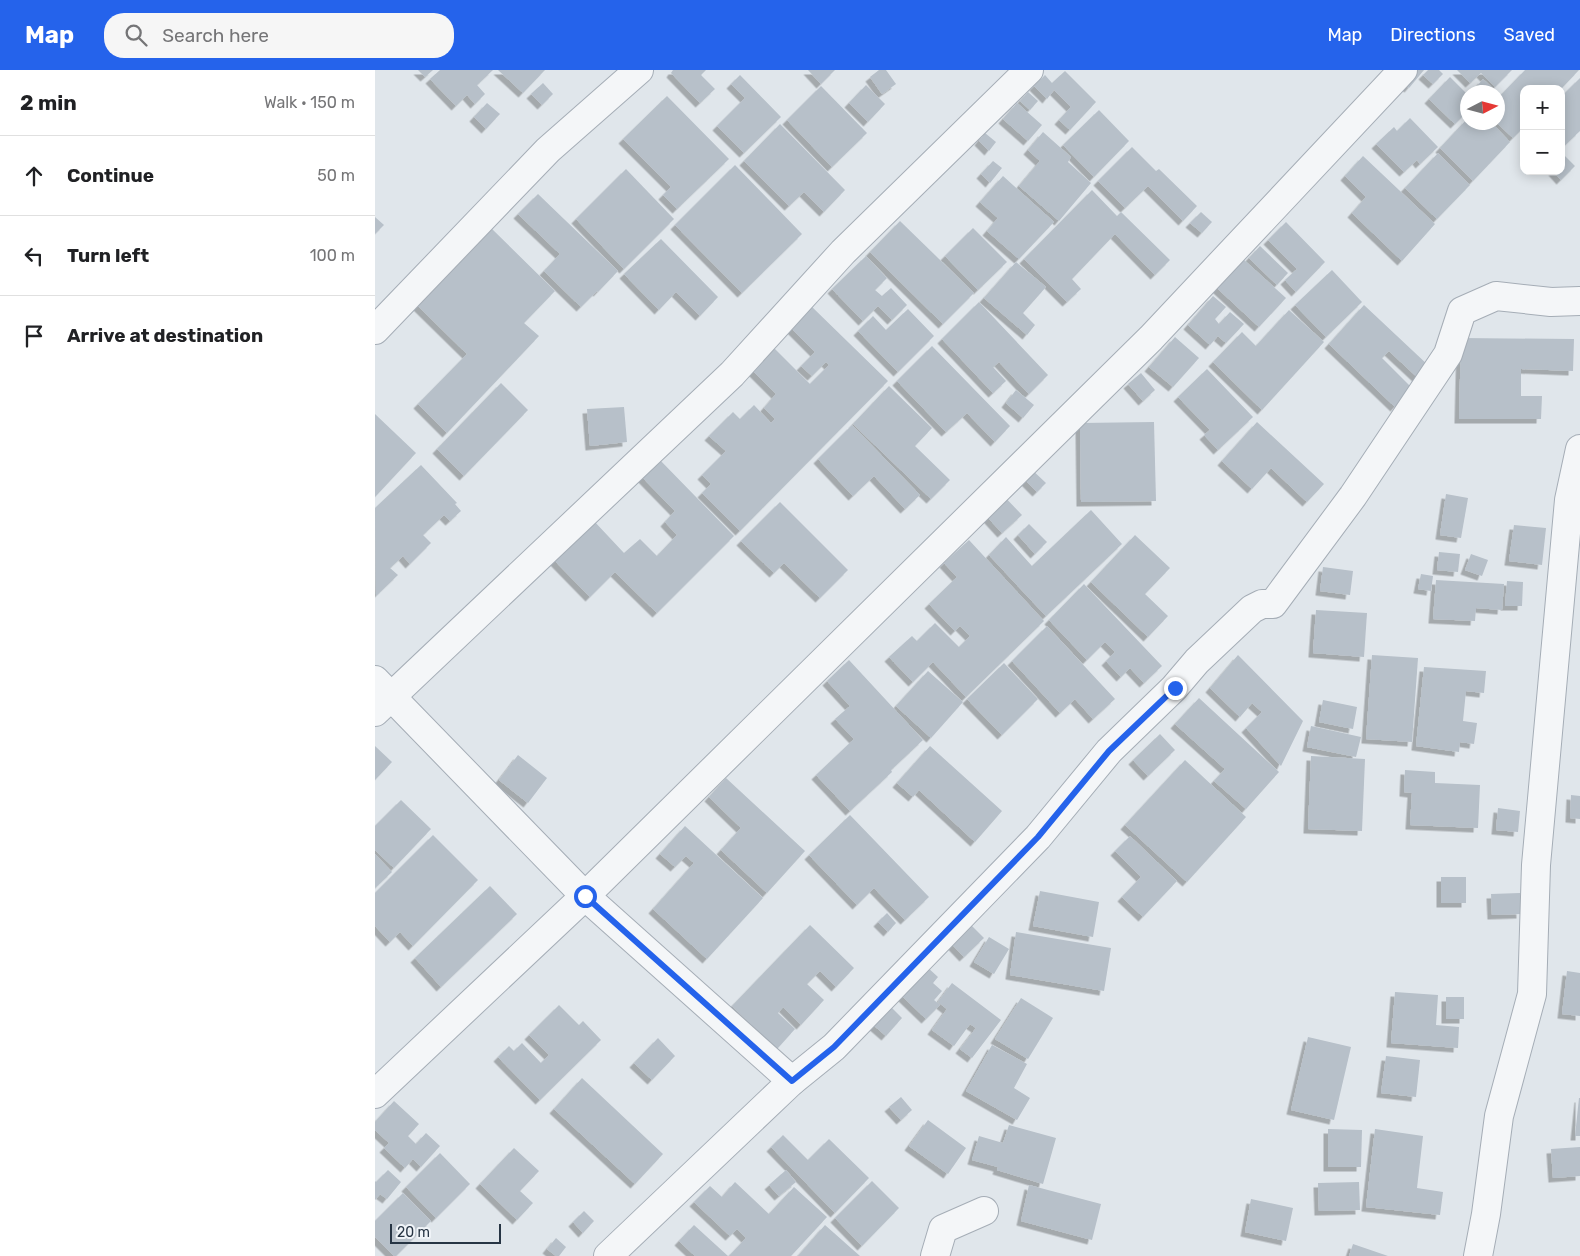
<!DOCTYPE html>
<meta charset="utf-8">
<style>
:root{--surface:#fff;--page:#f6f6f6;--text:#202124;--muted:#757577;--line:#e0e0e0;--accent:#2563eb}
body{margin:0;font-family:Rubik,sans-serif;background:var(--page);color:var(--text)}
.controls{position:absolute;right:15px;top:15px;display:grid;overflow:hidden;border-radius:10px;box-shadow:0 2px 12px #0003}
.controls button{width:45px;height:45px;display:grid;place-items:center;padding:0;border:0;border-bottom:1px solid var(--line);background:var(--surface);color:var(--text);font:25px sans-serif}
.compass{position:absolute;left:1085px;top:15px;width:45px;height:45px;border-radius:50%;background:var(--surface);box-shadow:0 2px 12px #0003;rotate:84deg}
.scale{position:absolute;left:15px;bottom:12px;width:111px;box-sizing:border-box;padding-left:5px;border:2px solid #273544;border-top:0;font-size:14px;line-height:18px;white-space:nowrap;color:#273544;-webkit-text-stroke:4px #f0f4f8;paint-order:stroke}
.stop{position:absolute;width:15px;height:15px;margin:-11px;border:4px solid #2563eb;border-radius:50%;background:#fff}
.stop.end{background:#2563eb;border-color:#fff;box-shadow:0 1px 5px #0008}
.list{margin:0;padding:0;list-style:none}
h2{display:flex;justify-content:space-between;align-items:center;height:65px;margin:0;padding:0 20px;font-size:21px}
h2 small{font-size:16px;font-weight:400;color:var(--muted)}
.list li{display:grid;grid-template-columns:32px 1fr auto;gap:15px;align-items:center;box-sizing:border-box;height:80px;padding:0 20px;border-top:1px solid var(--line)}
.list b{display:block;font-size:19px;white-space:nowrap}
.list em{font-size:16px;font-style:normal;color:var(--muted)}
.icon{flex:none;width:28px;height:28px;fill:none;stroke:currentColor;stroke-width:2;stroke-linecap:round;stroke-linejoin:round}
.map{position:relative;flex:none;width:1205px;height:1186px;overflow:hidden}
header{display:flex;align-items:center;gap:30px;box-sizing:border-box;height:70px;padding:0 25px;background:var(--accent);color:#fff}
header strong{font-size:24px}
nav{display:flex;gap:28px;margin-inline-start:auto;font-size:18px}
.search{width:350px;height:45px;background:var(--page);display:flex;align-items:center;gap:12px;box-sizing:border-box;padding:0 18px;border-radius:20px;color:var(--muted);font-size:19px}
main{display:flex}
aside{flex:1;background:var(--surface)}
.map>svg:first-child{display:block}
</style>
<header>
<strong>Map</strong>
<div class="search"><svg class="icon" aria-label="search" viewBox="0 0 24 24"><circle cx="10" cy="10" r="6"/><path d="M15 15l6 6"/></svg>Search here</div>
<nav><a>Map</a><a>Directions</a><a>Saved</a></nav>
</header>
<main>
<aside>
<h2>2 min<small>Walk · 150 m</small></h2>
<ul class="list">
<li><svg class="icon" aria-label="ahead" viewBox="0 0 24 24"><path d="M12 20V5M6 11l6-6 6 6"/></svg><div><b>Continue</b></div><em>50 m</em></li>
<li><svg class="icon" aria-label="left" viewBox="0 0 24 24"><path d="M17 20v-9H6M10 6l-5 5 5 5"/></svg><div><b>Turn left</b></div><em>100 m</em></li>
<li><svg class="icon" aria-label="arrive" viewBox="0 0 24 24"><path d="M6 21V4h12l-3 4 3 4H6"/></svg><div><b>Arrive at destination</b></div></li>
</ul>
</aside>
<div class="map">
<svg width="1205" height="1186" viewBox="0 0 1205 1186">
<defs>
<filter id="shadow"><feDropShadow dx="-4.5" dy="4.5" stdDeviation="0" flood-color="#0004"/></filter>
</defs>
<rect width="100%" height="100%" fill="#e0e6eb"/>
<!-- building -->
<g fill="#b7c0c9" filter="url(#shadow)">
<polygon points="43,0 58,0 50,7"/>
<polygon points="65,0 118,0 102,15 110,24 100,34 92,25 81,36 55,9"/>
<polygon points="123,0 170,0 148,23"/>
<polygon points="298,0 331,0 326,5 340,19 325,33 296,3"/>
<polygon points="433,0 460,0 446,14"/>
<polygon points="504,0 511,0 521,14 507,24 495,7"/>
<polygon points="1031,0 1049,0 1034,18 1023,9"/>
<polygon points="1053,0 1064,0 1068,4 1058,14 1048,5"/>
<polygon points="1082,0 1137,0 1120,17 1106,3 1095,13"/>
<polygon points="1150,0 1204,0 1186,19 1149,19 1149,57 1138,68 1122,53 1122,23 1125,26"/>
<polygon points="690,1 721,32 695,60 684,50 696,37 679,20 672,29 659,16 670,5 677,13"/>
<polygon points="365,5 406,47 369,83 342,56 370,28 356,14"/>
<polygon points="1075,7 1092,24 1092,42 1080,54 1054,29"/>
<polygon points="1205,8 1205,61 1186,79 1186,27"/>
<polygon points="1108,9 1122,22 1097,22"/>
<polygon points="168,13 178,24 167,35 156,24"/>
<polygon points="491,15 510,34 493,52 474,33"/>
<polygon points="446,16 492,63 457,97 412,50"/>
<polygon points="653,22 663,31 655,40 645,31"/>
<polygon points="292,26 354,89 302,139 288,125 296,117 248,69"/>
<polygon points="112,33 125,44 111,59 99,47"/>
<polygon points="642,33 667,55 653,71 628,49"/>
<polygon points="724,40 754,71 719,107 688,75"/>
<polygon points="1035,48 1063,77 1045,94 1042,90 1029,102 1001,74 1019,57 1022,61"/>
<polygon points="1092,49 1092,52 1116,52 1135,72 1098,111 1065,78"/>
<polygon points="405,54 470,120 449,142 429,122 414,136 369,91"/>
<polygon points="668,62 696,87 693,92 716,113 684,151 644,116 665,91 653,80"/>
<polygon points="610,63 621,72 614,81 604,71"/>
<polygon points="757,77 781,101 784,99 822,136 808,151 773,116 750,138 723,111"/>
<polygon points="1186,82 1200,96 1186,110 1178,101 1186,101"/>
<polygon points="1063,83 1095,115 1062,149 1030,118"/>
<polygon points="988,86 1060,154 1027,191 977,143 991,127 970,106"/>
<polygon points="618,91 627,98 615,113 606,104"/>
<polygon points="360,95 427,164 367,223 300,155"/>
<polygon points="251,99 299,149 249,199 201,149"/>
<polygon points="628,106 679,152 644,189 612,161 623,148 605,132"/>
<polygon points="717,120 742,146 746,142 795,190 780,205 740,164 697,209 706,219 692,232 649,189"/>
<polygon points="163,124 243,201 223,222 222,221 206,237 169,201 185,184 143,144"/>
<polygon points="826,142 837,152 827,163 815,153"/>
<polygon points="0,147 9,155 0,164"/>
<polygon points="525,151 599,223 568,254 495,182"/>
<polygon points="911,152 950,192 921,222 910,210 922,199 893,170"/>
<polygon points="116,158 180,221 149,253 164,266 72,363 43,334 92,284 41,234"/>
<polygon points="598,158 632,192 603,220 570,186"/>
<polygon points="286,169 343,227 325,246 301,222 284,240 249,204"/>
<polygon points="885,176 913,203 902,215 874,188"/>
<polygon points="491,186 512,208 500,220 507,226 516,218 532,235 517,250 503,236 488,251 457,219"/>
<polygon points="869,190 911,228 884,257 842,218"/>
<polygon points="641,192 671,217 648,243 660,255 652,265 609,228"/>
<polygon points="957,200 987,232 951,267 920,235"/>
<polygon points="838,226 851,237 840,249 844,254 855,242 869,254 851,273 843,266 835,275 813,255"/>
<polygon points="604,232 673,305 654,324 624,292 618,297 631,311 618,323 567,269"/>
<polygon points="434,234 513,311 365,461 327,423 336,414 327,405 351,381 334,366 358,342 365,349 379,335 396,353 400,349 389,338 401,324 373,296 395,274 435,314 454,295 451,292 437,306 426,296 440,282 413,255"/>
<polygon points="989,235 1054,296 1043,308 1014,281 1007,288 1037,318 1020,337 954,274"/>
<polygon points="533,239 559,266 523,302 483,261 498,246 511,260"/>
<polygon points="914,240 949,272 887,340 838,292 867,262 881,276"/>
<polygon points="800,267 824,288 798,317 774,297"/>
<polygon points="1086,268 1199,269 1198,301 1146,299 1146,326 1167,326 1166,349 1084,349"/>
<polygon points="557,276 635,356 620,372 592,343 571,362 522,311"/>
<polygon points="832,299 878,347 843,380 829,365 835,360 803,327"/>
<polygon points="766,303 780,320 768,331 753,314"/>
<polygon points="126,313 153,340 89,406 62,379"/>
<polygon points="514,316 557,358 540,376 575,410 556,429 478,354"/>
<polygon points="641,320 659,335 648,348 631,333"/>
<polygon points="249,337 252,372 215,376 212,339"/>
<polygon points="0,344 41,383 0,427"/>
<polygon points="779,352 781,431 706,432 705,353"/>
<polygon points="882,352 949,414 932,432 896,398 877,419 847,391"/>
<polygon points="477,355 545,425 530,439 499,406 478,426 443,389"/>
<polygon points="284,389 359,466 282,543 240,502 215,527 178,489 218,450 249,483 265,469 282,486 302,465 290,452 300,441 266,406"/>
<polygon points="46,395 82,433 80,434 86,441 75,451 69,445 48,465 56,473 35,494 28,486 15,498 23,505 1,526 0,438"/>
<polygon points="654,397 671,413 662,422 646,406"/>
<polygon points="624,421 647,445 627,463 605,439"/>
<polygon points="1071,424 1093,428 1086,468 1065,465"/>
<polygon points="405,432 473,500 445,528 409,493 399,503 366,471"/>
<polygon points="716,440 747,474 671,546 614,485 631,467 657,496"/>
<polygon points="654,454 672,472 660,484 643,465"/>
<polygon points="1139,455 1171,458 1167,495 1134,491"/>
<polygon points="760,465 795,498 770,524 793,546 773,567 716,512"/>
<polygon points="594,470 669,551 591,627 558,592 538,612 514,587 537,566 542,571 560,553 584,577 595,566 585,556 580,561 554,534 582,507 569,493"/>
<polygon points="1064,482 1085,484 1083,502 1062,500"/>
<polygon points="1096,484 1113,490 1107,506 1090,500"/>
<polygon points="948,497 978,501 975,525 945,521"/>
<polygon points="1046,504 1058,506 1056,521 1043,519"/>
<polygon points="1061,510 1129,514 1127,540 1101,538 1100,551 1058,549"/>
<polygon points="1132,511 1148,512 1147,536 1130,536"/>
<polygon points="709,514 787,596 769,613 755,598 746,607 731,591 740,582 730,572 712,590 674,550"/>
<polygon points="941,540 992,543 989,587 938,583"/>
<polygon points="672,556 740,629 718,649 700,629 685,643 637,591"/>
<polygon points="863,585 928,651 906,696 871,658 887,642 877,633 865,647 835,618"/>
<polygon points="997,585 1043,588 1037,672 991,669"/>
<polygon points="474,590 548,670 516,700 517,702 475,741 441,705 479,669 460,649 475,636 452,611"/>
<polygon points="629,593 663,629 627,665 592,629"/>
<polygon points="1049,597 1111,601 1109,623 1091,621 1088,651 1102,653 1099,674 1085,672 1084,682 1041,676"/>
<polygon points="553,601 588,632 556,668 521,636"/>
<polygon points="824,628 904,702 871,739 839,711 850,699 800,654"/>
<polygon points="948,630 982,637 978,659 944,652"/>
<polygon points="936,656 986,667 981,687 932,677"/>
<polygon points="785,664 800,680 773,706 758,690"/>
<polygon points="0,676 17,692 0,710"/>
<polygon points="555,676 627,741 600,772 544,720 538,727 522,713"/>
<polygon points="143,685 172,708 153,733 124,710"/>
<polygon points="936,686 990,689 987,761 933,759"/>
<polygon points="810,690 871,747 812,812 750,755"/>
<polygon points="1030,700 1060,702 1060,713 1105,715 1103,758 1035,755 1037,723 1029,722"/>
<polygon points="351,708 430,781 392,823 346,780 366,758 334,727"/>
<polygon points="1196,725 1205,726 1205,749 1195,748"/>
<polygon points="26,730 56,759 19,798 0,780 0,756"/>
<polygon points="1123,738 1145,741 1143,762 1121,760"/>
<polygon points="475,745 554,827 530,850 499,818 482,835 434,785"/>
<polygon points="310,756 388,828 332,889 278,839 319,793 311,786 300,797 285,784"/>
<polygon points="58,765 103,810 38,876 25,862 15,872 0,856 0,823"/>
<polygon points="755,766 802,811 768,847 747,827 766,807 740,781"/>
<polygon points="0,784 17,802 0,818"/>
<rect x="1066" y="807" width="25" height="26"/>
<polygon points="115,816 142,844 66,917 40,888"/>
<polygon points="665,821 724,832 718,867 658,856"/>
<polygon points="1145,823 1146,844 1117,845 1116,824"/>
<polygon points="512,843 521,853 513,862 503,852"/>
<polygon points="589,848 609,868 589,887 570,867"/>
<polygon points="435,855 479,898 461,917 445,901 432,914 449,930 426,955 408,937 403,943 420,959 402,979 357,936"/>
<polygon points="641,862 736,878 729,921 635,905"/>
<polygon points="614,867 634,879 619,904 599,892"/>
<polygon points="551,896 563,907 558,913 567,921 559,930 565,935 551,949 525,924"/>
<polygon points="1192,901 1205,903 1205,946 1187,944"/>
<polygon points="577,913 626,950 597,988 585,979 601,958 595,954 579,976 557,960 572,939 563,932"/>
<polygon points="1020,922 1063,925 1061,955 1084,957 1083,978 1016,973"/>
<rect x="1071" y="927" width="18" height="22"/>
<polygon points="646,928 678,948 653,989 620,969"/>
<polygon points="513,934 527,948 511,966 496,953"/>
<polygon points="184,935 204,955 208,951 226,970 165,1030 123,987 134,976 139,981 147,973 166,993 174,985 154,965"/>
<polygon points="933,967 976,977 959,1050 916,1040"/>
<polygon points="283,968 300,986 277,1010 259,993"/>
<polygon points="617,975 652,994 639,1018 655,1028 642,1050 591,1021"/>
<polygon points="1011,986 1045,990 1041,1027 1006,1023"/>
<polygon points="207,1008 288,1084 260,1114 179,1039"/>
<polygon points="526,1027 537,1040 526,1050 514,1037"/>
<polygon points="1204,1028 1205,1028 1205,1066 1200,1066"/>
<polygon points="19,1031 44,1054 33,1066 41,1074 51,1063 65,1076 46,1097 38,1089 30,1098 9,1078 14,1073 0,1060 0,1052"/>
<polygon points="553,1050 591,1078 573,1104 534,1076"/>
<polygon points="634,1055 681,1068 668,1114 622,1100 623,1097 597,1090 604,1066 628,1073"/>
<polygon points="953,1059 987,1060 986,1097 953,1097"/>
<polygon points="1000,1059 1048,1066 1042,1118 1068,1122 1065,1145 991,1137"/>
<polygon points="408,1065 433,1090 454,1069 494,1108 460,1143 396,1077"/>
<polygon points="1205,1077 1205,1106 1178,1108 1176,1079"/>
<polygon points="139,1078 164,1101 145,1121 158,1133 142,1150 105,1114"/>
<polygon points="65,1083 95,1114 61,1148 31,1117"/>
<polygon points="13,1100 26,1112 12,1129 5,1124 0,1130 0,1111 1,1112"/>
<polygon points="411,1100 421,1112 404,1126 394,1115"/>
<polygon points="497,1111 524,1138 487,1176 460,1148"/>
<polygon points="360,1112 394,1144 419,1117 452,1147 416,1186 354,1186 371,1168 362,1159 355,1166 319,1132 335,1116 347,1127"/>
<polygon points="984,1112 985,1140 944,1141 943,1113"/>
<polygon points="654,1115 726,1134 717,1170 646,1151"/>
<polygon points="28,1123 56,1151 21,1186 19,1186 0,1167 0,1151"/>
<polygon points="876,1129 918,1138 911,1171 870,1162"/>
<polygon points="209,1141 219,1151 208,1163 198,1152"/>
<polygon points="319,1155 353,1186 320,1186 304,1171"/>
<polygon points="450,1155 485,1186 423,1186"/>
<polygon points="181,1168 191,1177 184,1186 181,1186 172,1179"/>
<polygon points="978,1174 1013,1186 974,1186"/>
</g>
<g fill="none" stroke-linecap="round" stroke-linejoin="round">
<defs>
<g id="minor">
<polyline points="0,260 173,80 264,0"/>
<polyline points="0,610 210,826 417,1011 459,977 663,767 734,681 799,618 822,591 877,539 887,534 898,534 978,426 1073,284 1087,241 1121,226 1176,232 1205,231"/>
<polyline points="0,642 357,304 468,182 654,0"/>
<polyline points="0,1024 210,826 776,268 1028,0"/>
<polyline points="233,1186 417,1011"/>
<polyline points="560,1186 568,1159 609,1141"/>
<polyline points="1103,1186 1111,1144 1124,1046 1157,924 1161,795 1194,430 1205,379"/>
</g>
</defs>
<!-- minor casing -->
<use href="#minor" stroke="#a5adb6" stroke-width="30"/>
<!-- minor -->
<use href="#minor" stroke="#f4f6f8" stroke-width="28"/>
</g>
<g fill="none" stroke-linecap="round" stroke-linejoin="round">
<!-- route -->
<polyline stroke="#2563eb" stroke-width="6" points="210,826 417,1011 459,977 663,767 734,681 800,618"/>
</g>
</svg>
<div class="controls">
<button>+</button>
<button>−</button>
</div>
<svg class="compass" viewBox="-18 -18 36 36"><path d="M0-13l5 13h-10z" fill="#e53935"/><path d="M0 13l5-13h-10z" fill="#757577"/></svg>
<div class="scale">20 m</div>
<div class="stop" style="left:210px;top:826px"></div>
<div class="stop end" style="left:800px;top:618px"></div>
</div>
</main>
